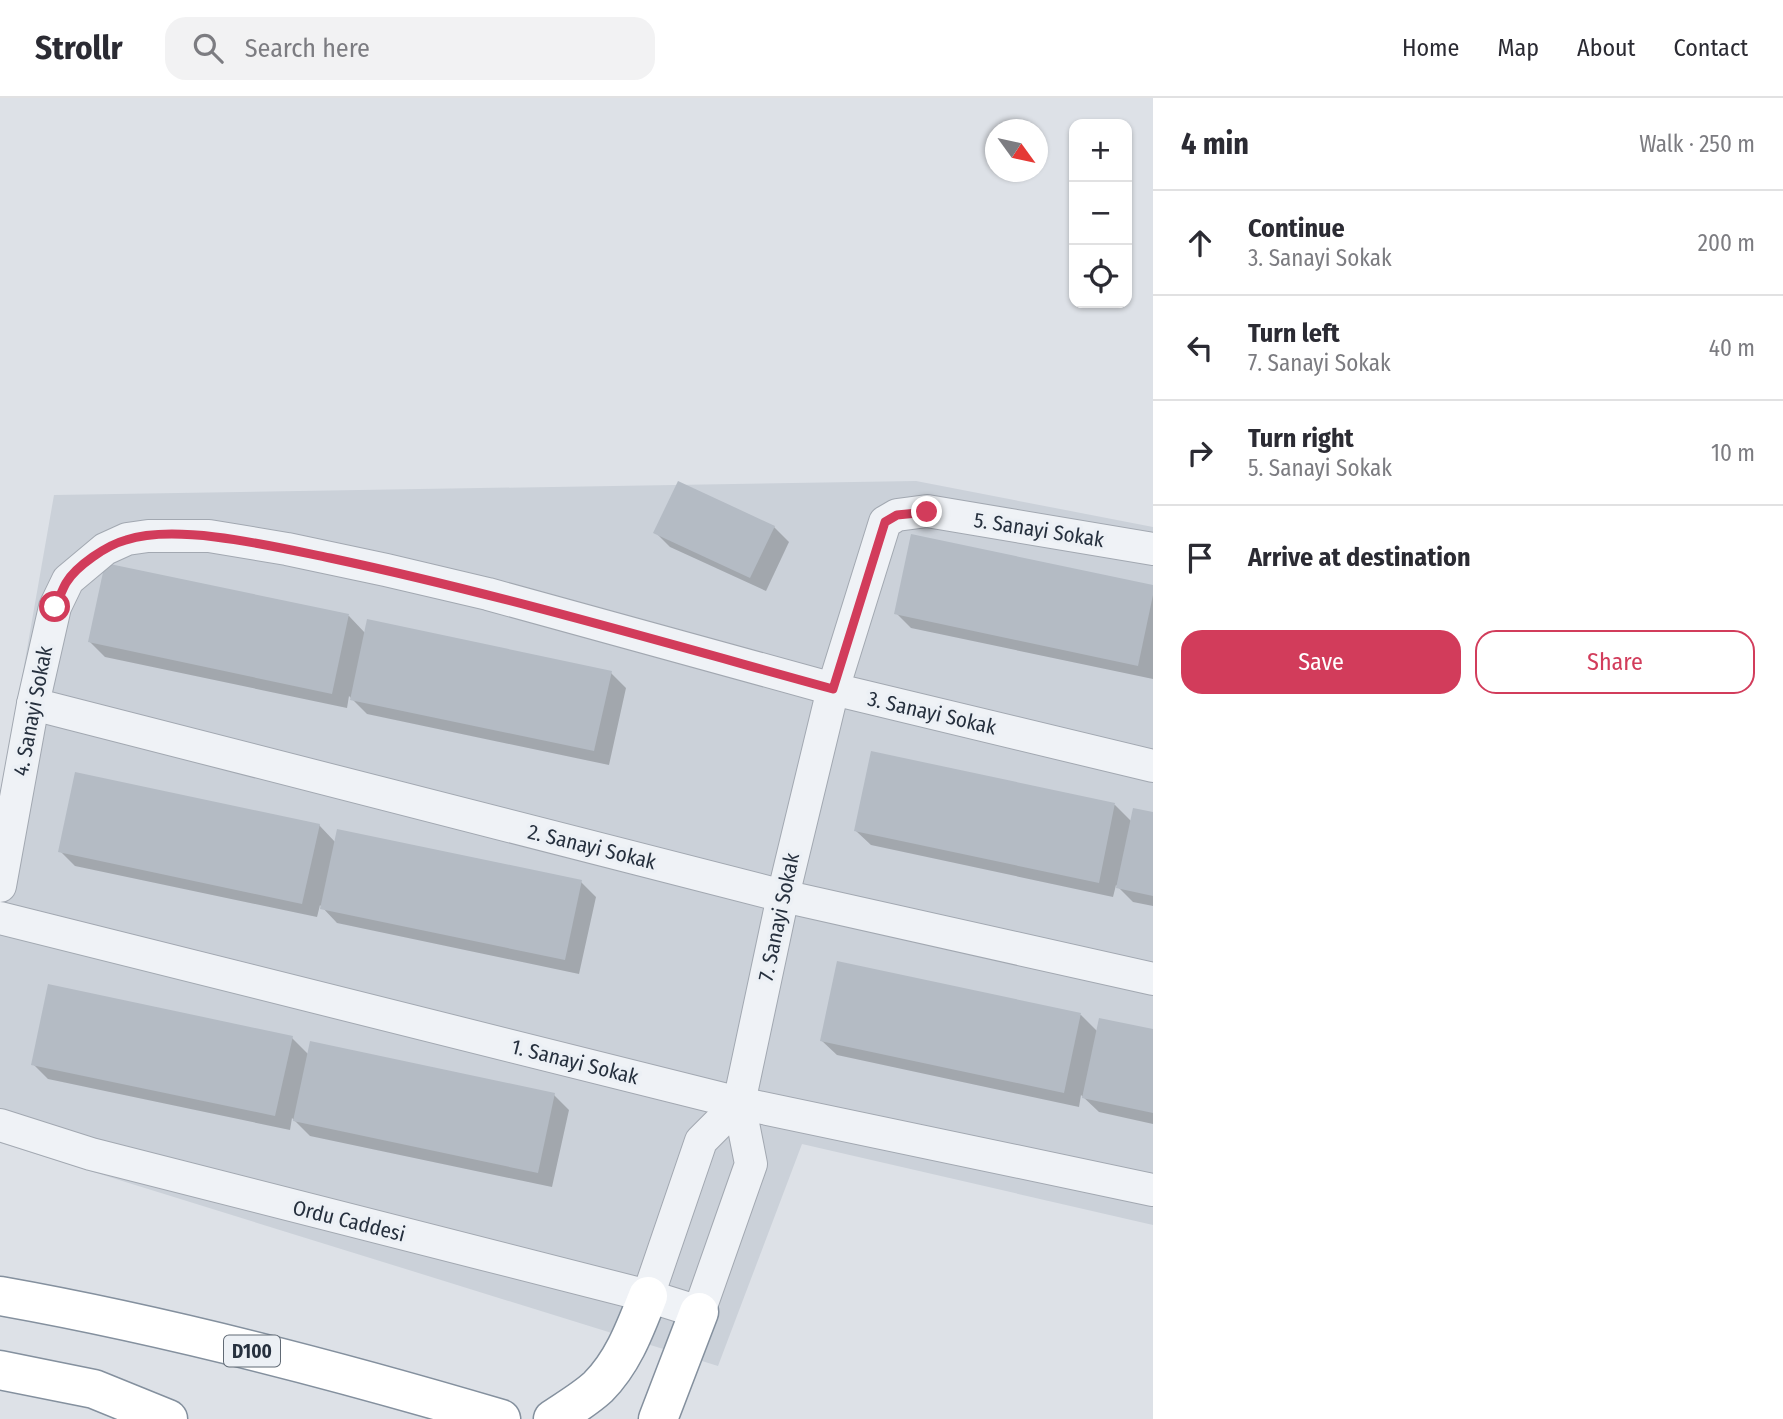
<!DOCTYPE html>
<meta charset="utf-8">
<style>
:root{--surface:#fff;--page:#f2f2f3;--text:#2b2b33;--muted:#7c7c81;--line:#e1e1e2;--accent:#d23c5b}
body{margin:0;font-family:"Fira Sans Condensed",sans-serif;background:var(--page);color:var(--text)}
.controls{position:absolute;right:21px;top:21px;display:grid;overflow:hidden;border-radius:14px;box-shadow:0 2px 5px #0004}
.controls button{width:63px;height:63px;display:grid;place-items:center;padding:0;border:0;border-bottom:2px solid var(--line);background:var(--surface);color:var(--text);font:35px sans-serif}
.compass{position:absolute;left:985px;top:21px;width:63px;height:63px;border-radius:50%;background:var(--surface);box-shadow:0 2px 5px #0004;rotate:123deg}
.stop{position:absolute;width:21px;height:21px;margin:-16px;border:5px solid #d23c5b;border-radius:50%;background:#fff}
.stop.end{background:#d23c5b;border-color:#fff;box-shadow:0 2px 7px #0008}
.list{margin:0;padding:0;list-style:none}
h2{display:flex;justify-content:space-between;align-items:center;height:91px;margin:0;padding:0 28px;font-size:30px}
h2 small{font-size:23px;font-weight:400;color:var(--muted)}
.list li{display:grid;grid-template-columns:46px 1fr auto;gap:21px;align-items:center;box-sizing:border-box;height:105px;padding:0 28px;border-top:2px solid var(--line)}
.list b{display:block;font-size:26px;white-space:nowrap}
.list p{margin:0;font-size:23px;white-space:nowrap;color:var(--muted)}
.list em{font-size:23px;font-style:normal;color:var(--muted)}
.actions{display:flex;gap:14px;padding:21px 28px}
.actions a{flex:1;padding:16px 0;border:2px solid var(--accent);border-radius:21px;text-align:center;font-size:24px;color:var(--accent)}
.actions .main{background:var(--accent);color:#fff}
.icon{flex:none;width:38px;height:38px;fill:none;stroke:currentColor;stroke-width:2;stroke-linecap:round;stroke-linejoin:round}
.map{position:relative;flex:none;width:1153px;height:1321px;overflow:hidden}
header{display:flex;align-items:center;gap:42px;box-sizing:border-box;height:98px;padding:0 35px;background:var(--surface);border-bottom:2px solid var(--line)}
header strong{font-size:33px}
nav{display:flex;gap:38px;margin-inline-start:auto;font-size:24px}
.search{width:490px;height:63px;background:var(--page);display:flex;align-items:center;gap:18px;box-sizing:border-box;padding:0 24px;border-radius:21px;color:var(--muted);font-size:26px}
main{display:flex}
aside{flex:1;background:var(--surface)}
.map>svg:first-child{display:block}
</style>
<header>
<strong>Strollr</strong>
<div class="search"><svg class="icon" aria-label="search" viewBox="0 0 24 24"><circle cx="10" cy="10" r="6"/><path d="M15 15l6 6"/></svg>Search here</div>
<nav><a>Home</a><a>Map</a><a>About</a><a>Contact</a></nav>
</header>
<main>
<div class="map">
<svg width="1153" height="1321" viewBox="0 0 1153 1321">
<rect width="100%" height="100%" fill="#dde1e7"/>
<!-- built -->
<polygon fill="#cbd1d9" points="916,383 1153,429 1153,1127 802,1046 718,1268 0,1045 0,705 54,397"/>
<!-- shadow -->
<g fill="#0003">
<polygon points="774,429 789,444 766,493 670,449 656,435"/>
<polygon points="1153,489 1153,581 911,530 896,515"/>
<polygon points="349,518 366,536 611,575 626,590 609,667 367,616 349,598 347,610 105,559 90,544"/>
<polygon points="1115,707 1132,724 1153,716 1153,808 1133,804 1116,787 1113,799 871,747 856,733"/>
<polygon points="319,727 336,745 581,784 596,799 579,876 337,825 320,807 317,819 75,768 60,753"/>
<polygon points="1081,917 1098,934 1153,933 1153,1026 1099,1014 1081,997 1079,1009 837,957 822,943"/>
<polygon points="292,940 309,957 554,997 569,1012 552,1089 310,1038 292,1020 290,1032 48,981 33,966"/>
</g>
<!-- building -->
<g fill="#b4bbc4">
<polygon points="678,383 775,428 750,480 653,435"/>
<polygon points="911,436 1153,487 1153,497 1138,568 894,516"/>
<polygon points="105,465 349,516 332,596 88,544"/>
<polygon points="367,521 612,573 594,653 350,602"/>
<polygon points="871,653 1115,705 1099,785 854,733"/>
<polygon points="75,674 320,726 302,806 58,754"/>
<polygon points="1133,710 1153,714 1153,798 1116,790"/>
<polygon points="337,731 582,782 565,862 320,811"/>
<polygon points="837,863 1081,915 1064,995 820,943"/>
<polygon points="48,886 293,938 275,1018 31,967"/>
<polygon points="1099,920 1153,931 1153,1015 1082,1000"/>
<polygon points="310,943 555,995 538,1075 293,1023"/>
</g>
<g fill="none" stroke-linecap="round" stroke-linejoin="round">
<defs>
<g id="minor">
<polyline points="33,606 783,798 1153,881"/>
<polyline points="0,788 33,606 55,509 68,482 105,451 127,441 148,438 209,438 287,451 386,472 488,496 833,591 1153,668"/>
<polyline points="0,820 739,1005 1153,1092"/>
<polyline points="0,1027 91,1056 648,1198 699,1214 751,1066 739,1005 783,798 833,591 885,424 897,417 927,413 1153,451"/>
<polyline points="648,1198 701,1043 739,1005"/>
</g>
<g id="highway">
<path d="M0,1198C169,1228 336,1272 501,1321"/>
<polyline points="0,1272 94,1291 168,1321"/>
<path d="M553,1321C568,1311 585,1301 598,1289C623,1264 635,1231 648,1198"/>
<polyline points="658,1321 699,1214"/>
</g>
</defs>
<!-- minor casing -->
<use href="#minor" stroke="#a2a8b1" stroke-width="34"/>
<!-- highway casing -->
<use href="#highway" stroke="#84909e" stroke-width="41"/>
<!-- minor -->
<use href="#minor" stroke="#eff2f6" stroke-width="32"/>
<!-- highway -->
<use href="#highway" stroke="#fff" stroke-width="38"/>
</g>
<g fill="none" stroke-linecap="round" stroke-linejoin="round">
<!-- route -->
<path stroke="#d23c5b" stroke-width="9" d="M55,509C59,501 62,492 66,485C76,468 107,447 126,442C178,425 276,449 330,460C499,496 666,545 833,591L885,424L897,417L927,414"/>
</g>
<g text-anchor="middle" dominant-baseline="central" stroke-width="7" stroke-linejoin="round" paint-order="stroke">
<!-- shield labels -->
<rect fill="#ecf0f5" stroke="#616a75" stroke-width="2" x="224" y="1237.5" width="56" height="31" rx="5"/>
<g font-size="19" font-weight="bold" fill="#26303e">
<text x="252" y="1253">D100</text>
</g>
<!-- street labels -->
<g font-size="21" fill="#26303e" stroke="#ecf0f5">
<text transform="translate(1039 432) rotate(9)">5. Sanayi Sokak</text>
<text transform="translate(33 613) rotate(-79)">4. Sanayi Sokak</text>
<text transform="translate(932 615) rotate(13)">3. Sanayi Sokak</text>
<text transform="translate(592 749) rotate(14)">2. Sanayi Sokak</text>
<text transform="translate(779 819) rotate(-78)">7. Sanayi Sokak</text>
<text transform="translate(575 964) rotate(14)">1. Sanayi Sokak</text>
<text transform="translate(349 1123) rotate(14)">Ordu Caddesi</text>
</g>
</g>
</svg>
<div class="controls">
<button>+</button>
<button>−</button>
<button><svg class="icon" aria-label="locate" viewBox="0 0 24 24"><circle cx="12" cy="12" r="6"/><path d="M12 2v4M12 18v4M2 12h4M18 12h4"/></svg></button>
</div>
<svg class="compass" viewBox="-18 -18 36 36"><path d="M0-13l5 13h-10z" fill="#e53935"/><path d="M0 13l5-13h-10z" fill="#7c7c81"/></svg>
<div class="stop" style="left:55px;top:509px"></div>
<div class="stop end" style="left:927px;top:414px"></div>
</div>
<aside>
<h2>4 min<small>Walk · 250 m</small></h2>
<ul class="list">
<li><svg class="icon" aria-label="ahead" viewBox="0 0 24 24"><path d="M12 20V5M6 11l6-6 6 6"/></svg><div><b>Continue</b><p>3. Sanayi Sokak</p></div><em>200 m</em></li>
<li><svg class="icon" aria-label="left" viewBox="0 0 24 24"><path d="M17 20v-9H6M10 6l-5 5 5 5"/></svg><div><b>Turn left</b><p>7. Sanayi Sokak</p></div><em>40 m</em></li>
<li><svg class="icon" aria-label="right" viewBox="0 0 24 24"><path d="M7 20v-9h11M14 6l5 5-5 5"/></svg><div><b>Turn right</b><p>5. Sanayi Sokak</p></div><em>10 m</em></li>
<li><svg class="icon" aria-label="arrive" viewBox="0 0 24 24"><path d="M6 21V4h12l-3 4 3 4H6"/></svg><div><b>Arrive at destination</b></div></li>
</ul>
<div class="actions"><a class="main">Save</a><a>Share</a></div>
</aside>
</main>
